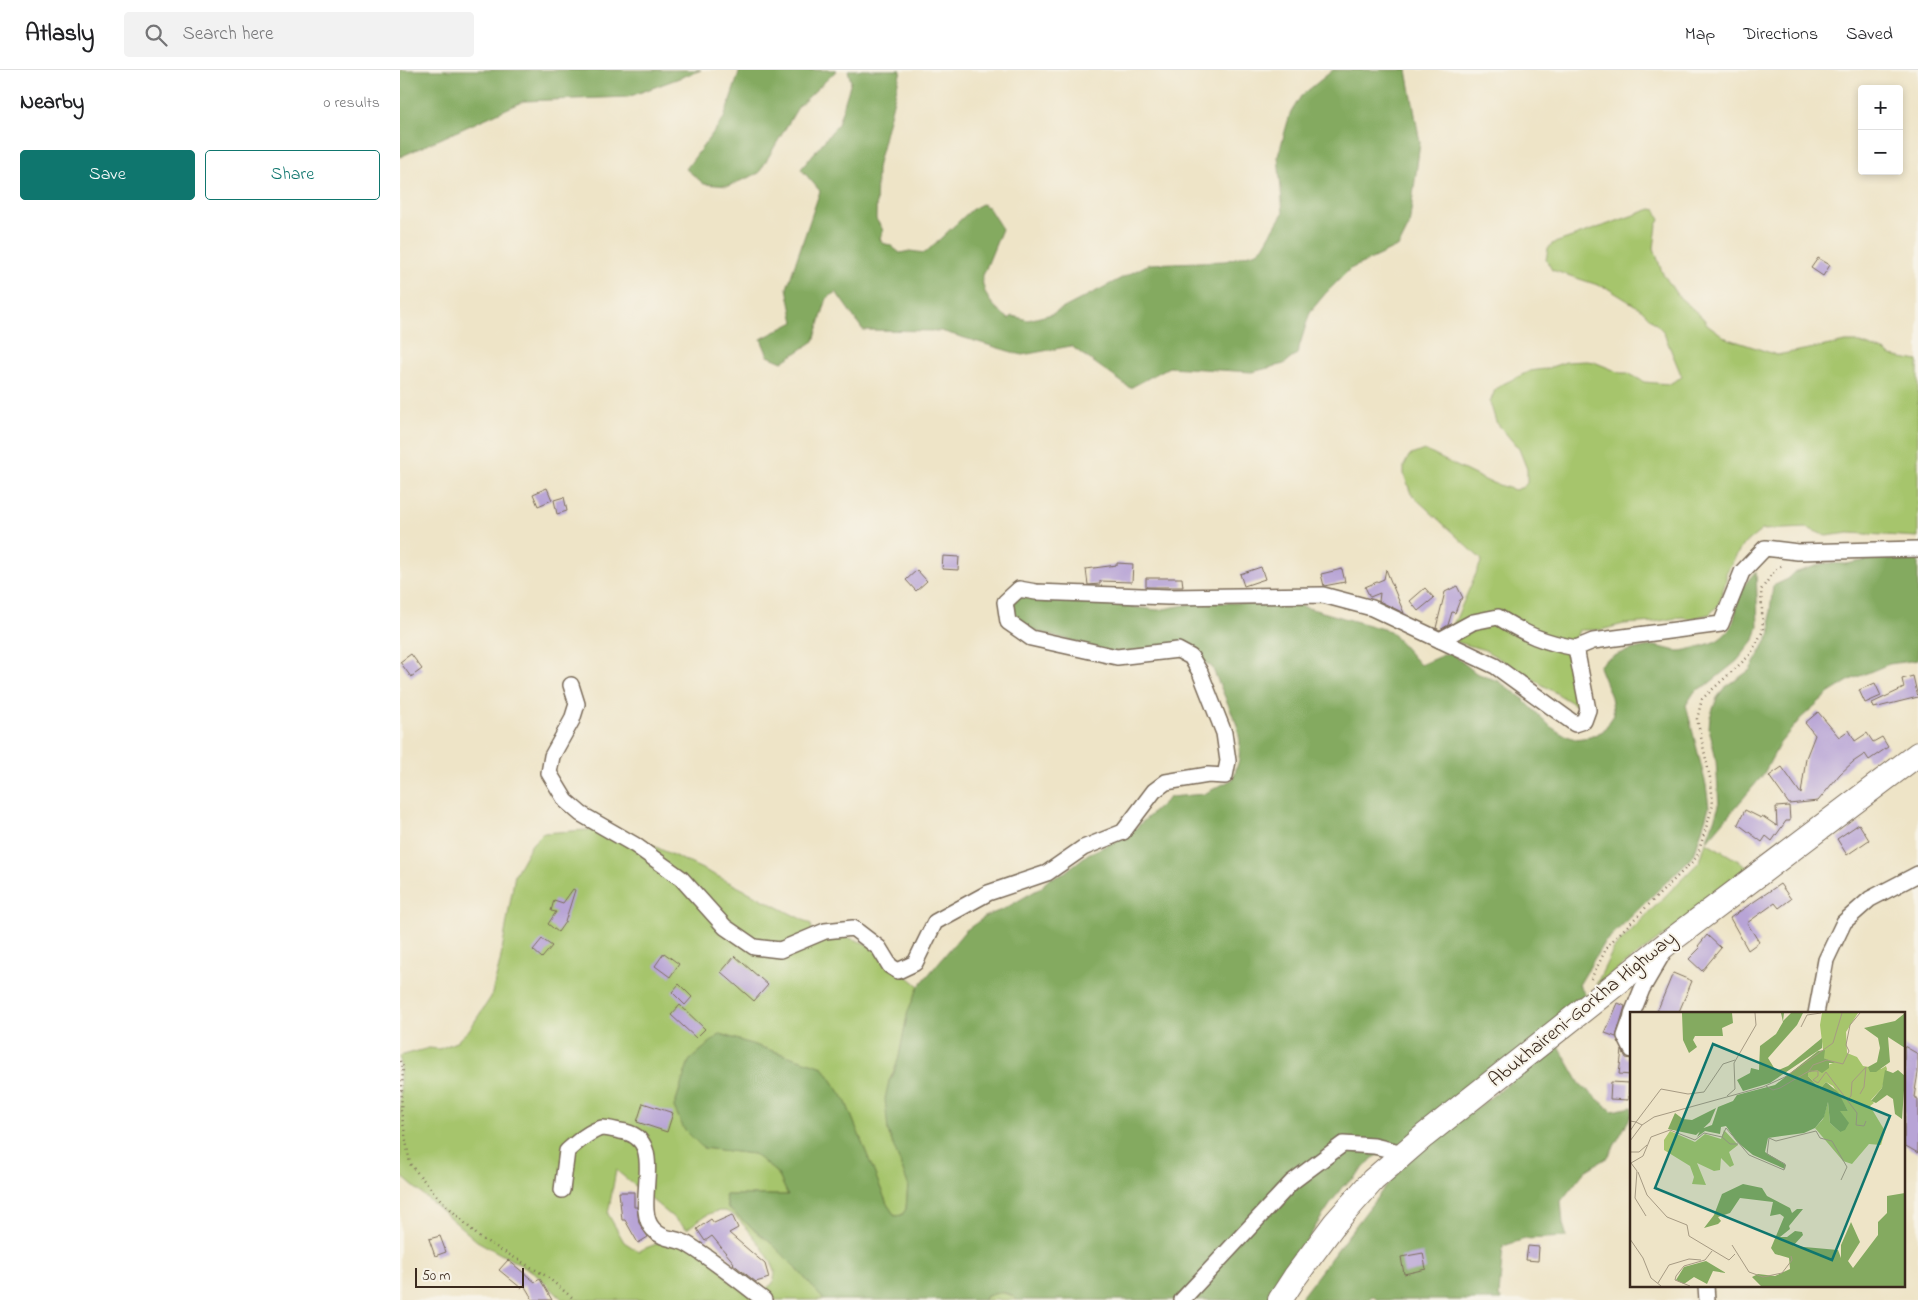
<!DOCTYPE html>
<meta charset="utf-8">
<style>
:root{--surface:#fff;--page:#f2f2f2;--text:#202124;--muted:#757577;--line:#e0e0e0;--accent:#0f766e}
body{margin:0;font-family:"Indie Flower",sans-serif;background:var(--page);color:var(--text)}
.controls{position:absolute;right:15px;top:15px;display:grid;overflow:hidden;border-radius:5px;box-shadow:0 2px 8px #0003}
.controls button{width:45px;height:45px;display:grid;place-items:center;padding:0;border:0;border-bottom:1px solid var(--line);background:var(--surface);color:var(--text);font:25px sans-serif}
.scale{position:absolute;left:15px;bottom:12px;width:109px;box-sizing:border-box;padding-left:5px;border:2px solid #3b2a1e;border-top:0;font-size:14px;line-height:18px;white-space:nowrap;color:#3b2a1e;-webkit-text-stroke:4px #f7f3e8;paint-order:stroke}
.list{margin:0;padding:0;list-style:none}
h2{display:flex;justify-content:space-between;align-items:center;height:65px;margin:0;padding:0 20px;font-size:21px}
h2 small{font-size:16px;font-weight:400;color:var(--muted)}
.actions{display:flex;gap:10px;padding:15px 20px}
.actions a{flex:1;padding:11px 0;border:1px solid var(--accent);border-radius:5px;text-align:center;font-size:18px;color:var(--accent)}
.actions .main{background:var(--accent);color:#fff}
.icon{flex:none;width:28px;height:28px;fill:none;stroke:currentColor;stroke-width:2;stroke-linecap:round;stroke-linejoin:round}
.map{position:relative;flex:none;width:1518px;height:1230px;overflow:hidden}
header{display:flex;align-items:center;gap:30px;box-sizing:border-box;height:70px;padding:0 25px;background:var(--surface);border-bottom:1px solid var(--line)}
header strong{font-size:24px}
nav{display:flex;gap:28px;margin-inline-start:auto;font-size:18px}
.search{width:350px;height:45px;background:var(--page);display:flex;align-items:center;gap:12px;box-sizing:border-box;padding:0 18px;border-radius:5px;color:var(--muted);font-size:19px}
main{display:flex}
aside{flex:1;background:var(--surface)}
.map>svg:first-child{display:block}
</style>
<header>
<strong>Atlasly</strong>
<div class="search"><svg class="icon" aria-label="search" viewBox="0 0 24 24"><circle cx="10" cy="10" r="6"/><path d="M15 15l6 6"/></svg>Search here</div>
<nav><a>Map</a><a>Directions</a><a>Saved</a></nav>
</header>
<main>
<aside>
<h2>Nearby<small>0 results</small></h2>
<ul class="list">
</ul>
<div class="actions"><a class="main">Save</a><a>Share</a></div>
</aside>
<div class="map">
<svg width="1518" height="1230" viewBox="0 0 1518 1230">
<rect width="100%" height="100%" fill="#f7f3e8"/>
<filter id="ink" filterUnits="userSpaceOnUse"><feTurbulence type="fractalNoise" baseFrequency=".02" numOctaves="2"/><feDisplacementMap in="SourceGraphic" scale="10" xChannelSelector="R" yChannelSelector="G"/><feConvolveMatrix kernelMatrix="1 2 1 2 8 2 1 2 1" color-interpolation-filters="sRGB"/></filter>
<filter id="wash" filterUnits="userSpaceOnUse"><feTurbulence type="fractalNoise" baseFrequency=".0096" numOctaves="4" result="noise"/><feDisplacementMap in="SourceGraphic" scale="20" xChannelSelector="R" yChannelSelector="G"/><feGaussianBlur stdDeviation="1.12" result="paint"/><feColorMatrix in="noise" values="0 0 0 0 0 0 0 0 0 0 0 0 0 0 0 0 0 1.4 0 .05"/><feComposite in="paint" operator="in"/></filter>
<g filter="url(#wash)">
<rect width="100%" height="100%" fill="#eee4c7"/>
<!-- green -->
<g fill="#a6c56c" stroke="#707845" fill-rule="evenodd">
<polygon points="1251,139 1256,140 1260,150 1257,155 1254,178 1262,202 1277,225 1303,248 1307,254 1326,268 1377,285 1446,272 1457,272 1487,282 1491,286 1518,291 1518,467 1449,463 1426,466 1407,458 1362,460 1342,476 1326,503 1326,511 1318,535 1310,544 1290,549 1282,547 1254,552 1224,554 1201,560 1179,560 1169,586 1179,637 1085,580 1039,567 1051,560 1082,490 1011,424 1004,404 1004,396 1009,386 1024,380 1089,412 1115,420 1123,417 1127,413 1127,399 1119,379 1096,352 1090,332 1095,320 1101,315 1130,301 1145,299 1166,292 1187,291 1194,292 1221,303 1228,303 1244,312 1269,314 1282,307 1263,261 1241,239 1207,218 1152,200 1146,190 1148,179 1152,174"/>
<path d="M216,758L317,806L411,854L414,870L441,865L467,874L519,916L508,941L498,992L489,1011L488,1061L508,1114L506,1139L502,1145L495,1146L487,1134L445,1030L423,997L320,964L289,991L274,1037L284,1059L303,1078L354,1084L378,1104L388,1125H325L328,1138L372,1174L396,1198L424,1230H163L135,1203L77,1171L0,1105V986L29,978L39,979L56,972L69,960L91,927L100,892L115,804L132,774L143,763ZM216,1100L287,1159C298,1151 309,1140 324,1141C338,1142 369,1185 374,1198C376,1202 374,1209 373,1213L365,1220L356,1219L291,1165L264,1171L238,1181L224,1172L208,1144Z"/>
<polygon points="1306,772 1354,800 1196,915 1214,878 1300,791"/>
<polygon points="600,1222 614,1226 617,1230 584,1230 585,1227"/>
</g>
<!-- forest -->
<g fill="#84aa60" stroke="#606a3f">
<polygon points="0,0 301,0 228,27 124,31 0,87"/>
<polygon points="340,0 437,0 398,37 359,103 328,116 304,114 286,99 324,48"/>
<path d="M448,0H501L477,98L476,149L483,160L480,168L482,173L490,175L500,183L510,181L525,183L571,140L582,134L588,137L602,159L582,208C584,229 594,237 609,249L612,246L628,250L652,244L749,194L825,191L857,182L863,177L883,143L878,86L890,44L901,26L933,0H1007L1020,73L1009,156L999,176L950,199L925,224L910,242L897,284L884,294L852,302L769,297L730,318L671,276L622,285L541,261L463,260L436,222L427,228L414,271L382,292L368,286L361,269L394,252L387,218L420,121L401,99L438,54L451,12Z"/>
<polygon points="1474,489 1518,489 1518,590 1489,594 1450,610 1429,623 1401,648 1380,673 1363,705 1306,772 1319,736 1316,690 1309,658 1310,647 1317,628 1324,618 1350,600 1371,563 1370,541 1373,516 1388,509 1394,503 1425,493 1446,494"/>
<path d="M1356,501L1358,556L1354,570L1337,591L1307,615L1295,621L1286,635L1306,715L1309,737L1294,785L1203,874L1179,915L1188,929L1027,1060L973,1088L954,1108L942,1117L917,1154L897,1189L867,1230H617C608,1219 596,1223 585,1227L584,1230H424L396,1198L372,1174L328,1138L325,1125H388L378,1104L354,1084L303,1078L284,1059L274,1037L289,991L320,964L423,997L445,1030L487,1134L495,1146L502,1145L506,1139L508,1114L488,1061L485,1029L489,1011L493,1005L499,987L508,941L519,916L565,861L586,846L604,839L642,817L648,809L661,805L688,784L727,766L770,727L804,724L833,709L839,690L840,671L837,655L812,597L778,575L715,583L622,557L612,549L609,533L619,524L758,540L801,532L839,533L875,537L894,534L990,561L1020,595L1050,582L1076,603L1098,611L1121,627L1151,657L1162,664L1175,669L1190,667L1203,661L1214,645L1211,627L1199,597C1205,585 1241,576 1255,576C1262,577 1270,580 1278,581C1286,581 1311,574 1318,570C1341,554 1332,540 1342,519C1345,513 1351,507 1356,501Z"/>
<polygon points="1158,975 1180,1014 1212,1041 1232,1037 1232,1044 1208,1087 1185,1101 1161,1131 1163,1154 1167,1167 1125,1169 1103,1176 1099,1226 1102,1230 978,1230 972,1226 968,1230 899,1230 985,1117 1011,1089"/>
</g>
<g id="blocks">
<!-- building -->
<g fill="#b8a4d6">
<polygon points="1418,188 1430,195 1423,206 1411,198"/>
<polygon points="147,418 152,430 138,436 133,424"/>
<polygon points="164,427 167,441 157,444 154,430"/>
<polygon points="543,486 559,487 558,500 542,499"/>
<polygon points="717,493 733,494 732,512 700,511 700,514 688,515 686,499 717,495"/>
<polygon points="861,497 865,509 844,516 840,504"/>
<polygon points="942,499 945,512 924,516 921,504"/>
<polygon points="986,499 989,507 1004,543 979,531 980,523 970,527 965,517 984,509"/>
<polygon points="517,500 527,511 516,521 506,510"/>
<polygon points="746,508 782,508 783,517 746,517"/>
<polygon points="1057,516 1063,528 1060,530 1055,543 1052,542 1048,555 1040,560 1036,558 1045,522"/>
<polygon points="1025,518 1034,528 1018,541 1010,531"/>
<polygon points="11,584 22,599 11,607 0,592"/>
<polygon points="1513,606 1518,627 1474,638 1472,633 1504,618 1502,609"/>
<polygon points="1475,613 1481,626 1465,633 1459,620"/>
<polygon points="1418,642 1439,667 1449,660 1455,671 1467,663 1473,672 1482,667 1488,677 1469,690 1465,684 1453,692 1440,704 1418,731 1389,734 1369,706 1382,697 1401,724 1406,688 1415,665 1405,653"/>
<polygon points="1389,736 1390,751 1386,751 1372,771 1366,766 1362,772 1338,754 1345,740 1361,748 1362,746 1377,756 1376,737"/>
<polygon points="1459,754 1469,770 1447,785 1437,769"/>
<polygon points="1380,814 1391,829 1379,838 1375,833 1347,853 1359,872 1348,880 1330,848"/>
<polygon points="173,819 175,820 165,852 158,862 148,854 156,842 151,841 154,830 163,833"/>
<polygon points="1307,865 1321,878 1302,901 1289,889 1300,878 1298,876"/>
<polygon points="142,869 152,876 142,888 133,880"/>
<polygon points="264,883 279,894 270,907 255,896"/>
<polygon points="335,886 368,915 354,931 321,902"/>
<polygon points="1273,903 1292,911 1278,944 1256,944"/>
<polygon points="279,914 292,927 285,935 272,922"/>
<polygon points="1218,933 1225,936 1216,967 1205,963"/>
<polygon points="280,935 305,959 296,968 271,945"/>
<polygon points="1504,976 1518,984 1518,1003 1514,1027 1518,1029 1518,1083 1504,1075"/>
<polygon points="1222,980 1226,988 1232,989 1231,1005 1219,1004"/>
<polygon points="1211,1012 1229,1013 1228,1030 1210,1029"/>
<polygon points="243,1033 273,1043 267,1062 237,1052"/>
<polygon points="219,1122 234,1122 234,1137 237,1137 239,1153 248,1167 238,1173 225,1150 222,1150"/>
<polygon points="332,1145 338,1158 329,1163 365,1194 369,1208 356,1212 333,1194 334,1193 312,1166 305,1171 297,1159 311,1149 314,1153"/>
<polygon points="40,1166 46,1182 35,1186 29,1169"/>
<polygon points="1128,1176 1139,1177 1138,1191 1126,1190"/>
<polygon points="1023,1183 1026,1199 1004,1204 1001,1187"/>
<polygon points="108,1190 135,1212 140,1209 152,1230 133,1230 124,1215 121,1218 99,1200"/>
</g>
</g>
</g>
<g filter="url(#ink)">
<use href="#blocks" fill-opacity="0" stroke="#7a6b59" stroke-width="1"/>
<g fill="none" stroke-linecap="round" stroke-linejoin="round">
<defs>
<g id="minor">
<path d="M1040,570L1073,552L1098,547C1127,565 1143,572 1176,578"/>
<polyline points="171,615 177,634 172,650 152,686 149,703 166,731 181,744 235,775 281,808 325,857 354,877 380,880 425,861 453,858 479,878 490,896 498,901 515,893 535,852 588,823 647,803 683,778 723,762 754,721 766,712 808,705 825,706 828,691 824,663 800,602 791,587 778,580 717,587 631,568 608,552 605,532 619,519 636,522 768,527 923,525 972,538 1095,596 1175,654 1184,651 1188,640 1176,578 1193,571 1321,554 1342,502 1365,478 1398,482 1518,479"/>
<polyline points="1232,944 1242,919 1263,883"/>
<polyline points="1416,944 1426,890 1444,852 1470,829 1518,804"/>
<polyline points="1232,946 1225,966 1232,980"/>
<path d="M162,1120L167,1081C176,1073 189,1061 202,1058C207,1058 215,1060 220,1061C271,1067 231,1136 253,1159C264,1171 275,1167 287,1174C314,1190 339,1211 364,1230"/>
<polyline points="1306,1216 1307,1230"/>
<polyline points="782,1230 892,1112 943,1074 974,1076 1004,1083"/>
</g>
<polyline id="primary" points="880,1230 895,1207 935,1153 973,1110 1024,1066 1269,872 1518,684"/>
</defs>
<!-- minor casing -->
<use href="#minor" stroke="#7a6b59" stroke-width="18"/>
<!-- primary casing -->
<use href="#primary" stroke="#7a6b59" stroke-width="26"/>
<!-- path -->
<g stroke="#7a6b59" stroke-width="2.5" stroke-dasharray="1 4" stroke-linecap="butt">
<polyline points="1191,909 1208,875 1297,787 1313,735 1311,712 1297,649 1302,629 1350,585 1363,561 1361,520 1375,500 1382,495"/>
<polyline points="0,991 3,997 1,1041 10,1094 37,1126 79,1167 146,1206 175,1230"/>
</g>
<!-- minor -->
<use href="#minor" stroke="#fff" stroke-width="15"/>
<!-- primary -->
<use href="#primary" stroke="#fff" stroke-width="24"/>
</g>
</g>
<g text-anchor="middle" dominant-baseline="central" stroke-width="4" stroke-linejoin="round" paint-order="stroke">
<!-- street labels -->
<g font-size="20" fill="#3b2a1e" stroke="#f7f3e8">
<text transform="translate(1183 940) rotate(-39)">Abukhaireni-Gorkha Highway</text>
</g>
</g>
<!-- overview -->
<g transform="translate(1230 942)">
<rect width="275" height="275" fill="#eee4c7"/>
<path d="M192,1H228L216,20L217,41L227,45L233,54L251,57L256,54L257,57L252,76L241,88L244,91L240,94L255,119L251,133L239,132L222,152L213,149L185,116L193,107L198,90L200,111L210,120V98L218,99L203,74L196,70L190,77L178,64V61L203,51L194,46L190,13ZM94,118L108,133L99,140L104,153L100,155L91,146L90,158L84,159L67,151L76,173L62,172L64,165L60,154L34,138V128L40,119L65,130L75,122L91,127Z" fill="#a6c56c"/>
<path d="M52,1H102L103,11L92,16L93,24H65L63,28L67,35L59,41L53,28ZM151,1H154L153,9L161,1H173L167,13L138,46L146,59L158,54L192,26V36L140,71L113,79L107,68L120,61L121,56L129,58L130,34L146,22L153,10ZM275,1V36L258,25L260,50L246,60H240L238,55L247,50L250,36L248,26L234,16L265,9ZM195,38L194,46L205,51H199V56L192,61L187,58L178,61V64L190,77L196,70L208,80L218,99H210L219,111L215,118L210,120L200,111L198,90L194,105L185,116L174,121L138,126L135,140L156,153L155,157L123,143L107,130L96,114L91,115L90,122L75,119L67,125L71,117L82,113L88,95L103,89L107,83L145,73L188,39ZM255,58L263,61L268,58L275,64L272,107L265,102L263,87L257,83L246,91L241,89L252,76ZM86,96L80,110L66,123L38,117L45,101L53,107L62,108ZM113,172L132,176L137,184L160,196L162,201L167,197H173L159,214L160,217L150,225H157L165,219L172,220L173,223L163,234L208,238L211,246V233L221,210L230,230L218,249L223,256L248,223V210L257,201V184L275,181V274H131L122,265L128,262L145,264L160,257L159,246L145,242L141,236L154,205L150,202L140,204L143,190L110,186L100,201L88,205L91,209L88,212L74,216L84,203L92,182ZM76,249L96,261L83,259L77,272L64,265L54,272L46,268L54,255Z" fill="#84aa60"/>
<path fill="none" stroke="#a69a83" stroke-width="1" d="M230,1L220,13L216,33L219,39L213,52L197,48L183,53L179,59H188V64L183,68L188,71L196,60L227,101L226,113L234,114L236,109M171,15L177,3L191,1M136,74L143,78L150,76L179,59M97,84L105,77L104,51L126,13L125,1M218,87L221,84L222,70L236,55L234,75L230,82M0,109L6,110L31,77L58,82L74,80L93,52L105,48M0,119L6,110L12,113M92,125L100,132H108M0,129L12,113L24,105L133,75L155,65L203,31L212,1M0,140H9L17,133M8,160L17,183L37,205L57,213L59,224L99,248L105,242M16,204L5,186L7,159L1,151L13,144L21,125L40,118L65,128L74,121L92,125L96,116L119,143L154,158L155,152L137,142L139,126L146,129L186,119L190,126L202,129L217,155L211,168M0,227L13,246L21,266L31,274M102,233L119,260L133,265L152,261L162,248L161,244M28,271L39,253L59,247L71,248M60,274L45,268L46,264L54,254L75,248L82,239"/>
<path fill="#0f766e" fill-opacity="0.15" stroke="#0f766e" stroke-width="2.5" d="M83,32L260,104L202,248L25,176Z"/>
<rect width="275" height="275" fill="none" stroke="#3b2a1e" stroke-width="2.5"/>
</g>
</svg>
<div class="controls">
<button>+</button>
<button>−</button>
</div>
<div class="scale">50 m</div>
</div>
</main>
